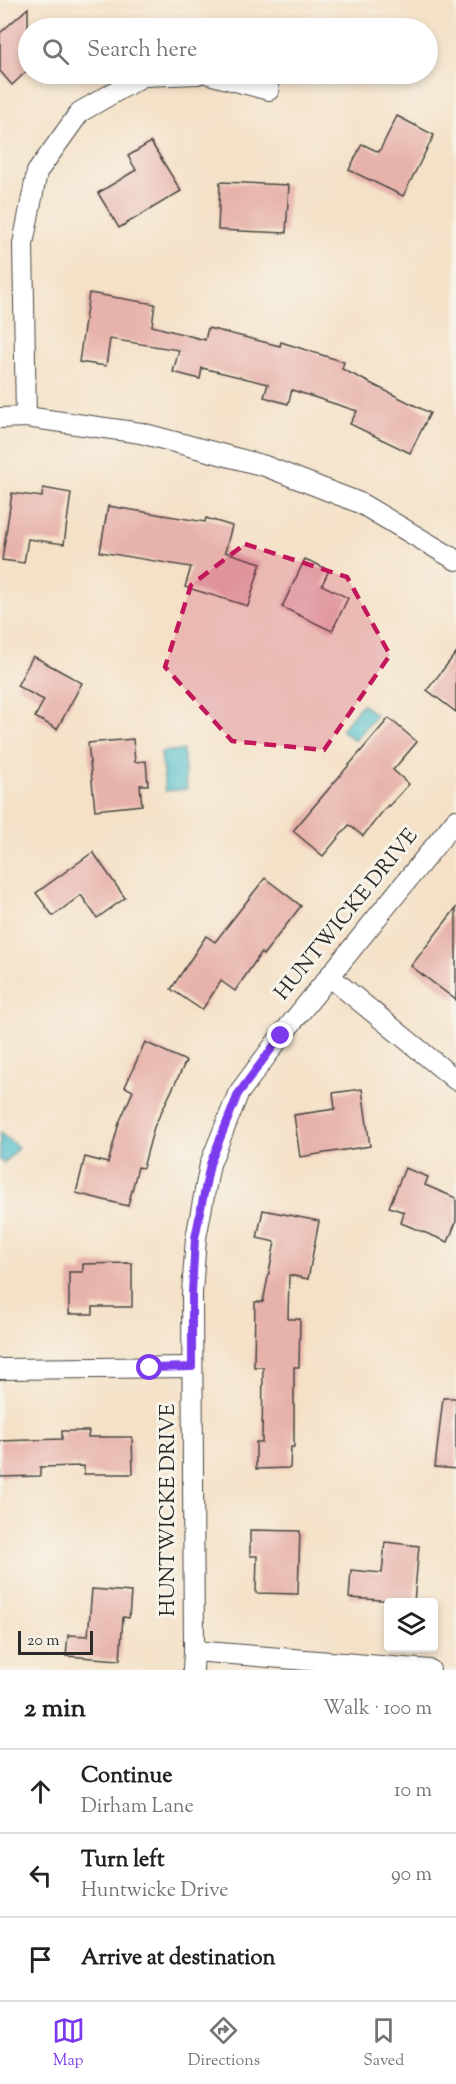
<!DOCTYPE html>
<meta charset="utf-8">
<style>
:root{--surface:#fff;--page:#f6f6f6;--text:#202124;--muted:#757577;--line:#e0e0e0;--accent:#7c3aed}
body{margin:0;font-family:"Sorts Mill Goudy",serif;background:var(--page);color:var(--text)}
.controls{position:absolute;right:18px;bottom:18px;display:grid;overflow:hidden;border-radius:6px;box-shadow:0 3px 9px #0003}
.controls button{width:54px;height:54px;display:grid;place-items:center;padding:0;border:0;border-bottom:2px solid var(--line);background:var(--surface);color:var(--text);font:30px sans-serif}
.scale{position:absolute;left:18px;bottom:15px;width:75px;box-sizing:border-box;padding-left:6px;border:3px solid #2b2b2b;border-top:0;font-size:16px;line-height:21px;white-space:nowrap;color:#2b2b2b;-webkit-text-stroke:4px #f7f3e8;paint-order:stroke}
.stop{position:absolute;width:18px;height:18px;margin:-14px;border:4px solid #7c3aed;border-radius:50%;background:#fff}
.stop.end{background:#7c3aed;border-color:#fff;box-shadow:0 2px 6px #0008}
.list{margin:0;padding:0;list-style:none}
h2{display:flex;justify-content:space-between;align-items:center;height:78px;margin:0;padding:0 24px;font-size:26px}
h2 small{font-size:20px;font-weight:400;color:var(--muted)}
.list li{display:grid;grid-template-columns:39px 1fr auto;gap:18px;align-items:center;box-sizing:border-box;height:84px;padding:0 24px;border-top:2px solid var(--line)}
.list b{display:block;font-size:22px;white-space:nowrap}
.list p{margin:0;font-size:20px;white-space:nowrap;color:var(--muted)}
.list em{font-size:20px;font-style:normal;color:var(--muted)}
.icon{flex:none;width:33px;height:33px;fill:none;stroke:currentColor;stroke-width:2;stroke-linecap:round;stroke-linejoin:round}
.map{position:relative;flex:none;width:456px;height:1670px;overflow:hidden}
.search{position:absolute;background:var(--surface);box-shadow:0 3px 9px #0003;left:18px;right:18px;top:18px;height:66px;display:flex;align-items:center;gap:15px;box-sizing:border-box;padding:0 21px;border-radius:33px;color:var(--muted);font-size:22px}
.sheet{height:330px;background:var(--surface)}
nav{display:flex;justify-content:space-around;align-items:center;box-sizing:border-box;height:84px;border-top:2px solid var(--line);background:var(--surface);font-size:16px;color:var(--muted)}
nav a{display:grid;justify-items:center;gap:3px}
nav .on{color:var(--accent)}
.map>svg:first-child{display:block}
</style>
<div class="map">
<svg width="456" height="1670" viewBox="0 0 456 1670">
<rect width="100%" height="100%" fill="#f7f3e8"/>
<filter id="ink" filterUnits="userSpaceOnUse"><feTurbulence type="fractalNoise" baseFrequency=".0167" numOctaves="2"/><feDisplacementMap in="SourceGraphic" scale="12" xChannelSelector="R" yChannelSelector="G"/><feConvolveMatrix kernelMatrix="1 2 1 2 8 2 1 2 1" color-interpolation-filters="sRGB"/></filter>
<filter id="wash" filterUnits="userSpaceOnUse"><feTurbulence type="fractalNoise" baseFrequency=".008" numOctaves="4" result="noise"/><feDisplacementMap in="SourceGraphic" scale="24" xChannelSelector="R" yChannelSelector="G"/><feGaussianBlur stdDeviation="1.35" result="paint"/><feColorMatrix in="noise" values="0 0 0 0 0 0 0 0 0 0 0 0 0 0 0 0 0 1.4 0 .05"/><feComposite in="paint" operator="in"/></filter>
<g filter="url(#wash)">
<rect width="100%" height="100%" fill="#f4e1c7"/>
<!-- water -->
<g fill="#53bfcc" stroke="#3f757c" stroke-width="1.5">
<polygon points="362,704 376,715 355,741 341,730"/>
<polygon points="183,750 187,789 165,791 161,752"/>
<polygon points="0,1133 18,1147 4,1164 0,1160"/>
</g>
<g id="blocks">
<!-- building -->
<g fill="#e7b2ab">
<polygon points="28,8 28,70 12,85 0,71 0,33"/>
<polygon points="397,116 434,135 403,196 349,170 362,144 379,152"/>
<polygon points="151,142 181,191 119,228 98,193 136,170 128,156"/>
<polygon points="220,182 289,185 286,233 218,230"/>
<polygon points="89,293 155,304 152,326 205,340 208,328 280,346 281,342 344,362 342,369 430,413 410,453 350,424 357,411 292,390 288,404 264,397 268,384 202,368 200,379 173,372 179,350 110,339 106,366 79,362"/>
<polygon points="43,488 71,493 64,544 28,539 24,563 2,560 12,493 42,497"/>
<polygon points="108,506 205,522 206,518 232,526 225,552 261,563 248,606 185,587 191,567 100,552"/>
<polygon points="305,559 329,570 322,585 348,598 332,631 282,607"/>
<polygon points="456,653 456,712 427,690"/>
<polygon points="33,656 82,683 57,729 35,717 44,700 17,686"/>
<polygon points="389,718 417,742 393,770 409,784 389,806 388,805 363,836 349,825 323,856 293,831"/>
<polygon points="133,739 135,762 146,761 148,785 140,785 142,805 95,810 88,743"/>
<polygon points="93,852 125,898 97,918 81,895 53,916 36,893"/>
<polygon points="265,878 301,906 263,955 261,953 235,991 221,981 202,1010 171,989 206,936 215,942"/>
<polygon points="456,908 456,1000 411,966"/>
<polygon points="145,1042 186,1061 154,1127 143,1168 138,1167 128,1206 76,1193 85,1157 108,1163 119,1123 133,1091 125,1087"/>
<polygon points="362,1089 370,1146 300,1157 294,1115 335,1109 333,1093"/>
<polygon points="405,1168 428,1177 425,1185 456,1198 456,1222 448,1242 401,1223 404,1212 389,1207"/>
<polygon points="263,1210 319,1221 308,1279 289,1275 288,1319 300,1319 299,1367 294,1367 294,1447 291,1447 290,1468 256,1469 256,1442 262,1442 263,1367 254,1367 255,1302 263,1302 275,1242 257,1238"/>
<polygon points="132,1263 132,1307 93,1307 93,1314 69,1314 69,1272 83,1272 83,1264"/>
<polygon points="443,1398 456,1398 456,1469 435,1467"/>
<polygon points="62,1431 89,1431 88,1437 132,1437 133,1474 84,1474 84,1466 40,1467 40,1476 0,1477 0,1441 62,1439"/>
<polygon points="250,1530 300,1531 298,1594 256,1593 257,1556 250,1556"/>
<polygon points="385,1542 419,1546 414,1602 349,1598 351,1570 382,1573"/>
<polygon points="92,1589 131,1592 129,1618 123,1617 120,1660 66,1656 68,1635 88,1636"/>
</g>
</g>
</g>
<g filter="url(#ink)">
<use href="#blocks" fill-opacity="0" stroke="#494642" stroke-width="1.5"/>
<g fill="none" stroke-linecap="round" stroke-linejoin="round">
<defs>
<g id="street">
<polyline points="209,74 269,90"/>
<polyline points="26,417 23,244 37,172 80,112 143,76 198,74"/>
<polyline points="0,418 26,417 141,433 265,466 360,503 456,560"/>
<polyline points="329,976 456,1080"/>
<polyline points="0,1369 192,1367"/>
<polyline points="194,1651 430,1670"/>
<polyline points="193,1670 194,1651 192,1293 196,1238 210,1164 238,1094 281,1036 456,820"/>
</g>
</defs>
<!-- street casing -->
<use href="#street" stroke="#494642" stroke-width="22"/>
<!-- street -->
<use href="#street" stroke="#fff" stroke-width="20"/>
</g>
</g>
<g fill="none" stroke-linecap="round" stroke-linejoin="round" filter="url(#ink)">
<!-- route -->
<polyline stroke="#7c3aed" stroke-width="8" points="150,1368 192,1367 192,1293 195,1238 210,1164 238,1094 281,1036"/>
</g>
<!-- marked area -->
<path fill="#c2185b" fill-opacity="0.2" stroke="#c2185b" stroke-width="4.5" stroke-dasharray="12 8" stroke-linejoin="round" d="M245,544L347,577L390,655L324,750L232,741L165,667L191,585Z"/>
<g text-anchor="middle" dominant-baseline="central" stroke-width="6" stroke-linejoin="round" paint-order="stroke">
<!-- street labels -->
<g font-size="21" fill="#2b2b2b" stroke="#f7f3e8">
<text transform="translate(347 915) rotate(-51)">HUNTWICKE DRIVE</text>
<text transform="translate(169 1510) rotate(-90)">HUNTWICKE DRIVE</text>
</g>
</g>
</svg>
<div class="controls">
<button><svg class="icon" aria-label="layers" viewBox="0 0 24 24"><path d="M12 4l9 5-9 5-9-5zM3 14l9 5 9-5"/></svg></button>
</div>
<div class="scale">20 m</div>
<div class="stop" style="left:150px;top:1368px"></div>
<div class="stop end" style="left:281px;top:1036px"></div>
<div class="search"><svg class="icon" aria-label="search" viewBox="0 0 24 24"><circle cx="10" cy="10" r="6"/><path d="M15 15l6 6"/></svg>Search here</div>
</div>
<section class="sheet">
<h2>2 min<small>Walk · 100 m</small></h2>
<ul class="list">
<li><svg class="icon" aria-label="ahead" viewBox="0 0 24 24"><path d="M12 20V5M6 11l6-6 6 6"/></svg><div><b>Continue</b><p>Dirham Lane</p></div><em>10 m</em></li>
<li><svg class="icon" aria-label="left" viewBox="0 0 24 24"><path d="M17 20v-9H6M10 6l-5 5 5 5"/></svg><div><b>Turn left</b><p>Huntwicke Drive</p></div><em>90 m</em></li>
<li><svg class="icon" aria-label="arrive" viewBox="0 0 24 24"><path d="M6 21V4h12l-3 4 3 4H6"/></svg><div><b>Arrive at destination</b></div></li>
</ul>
</section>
<nav>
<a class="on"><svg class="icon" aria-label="map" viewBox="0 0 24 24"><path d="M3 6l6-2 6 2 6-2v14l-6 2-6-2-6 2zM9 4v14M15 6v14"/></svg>Map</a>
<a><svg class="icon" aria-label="directions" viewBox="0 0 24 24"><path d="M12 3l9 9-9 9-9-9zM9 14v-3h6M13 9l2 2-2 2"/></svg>Directions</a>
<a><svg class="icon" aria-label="saved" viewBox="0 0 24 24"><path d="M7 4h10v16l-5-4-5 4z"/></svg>Saved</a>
</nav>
